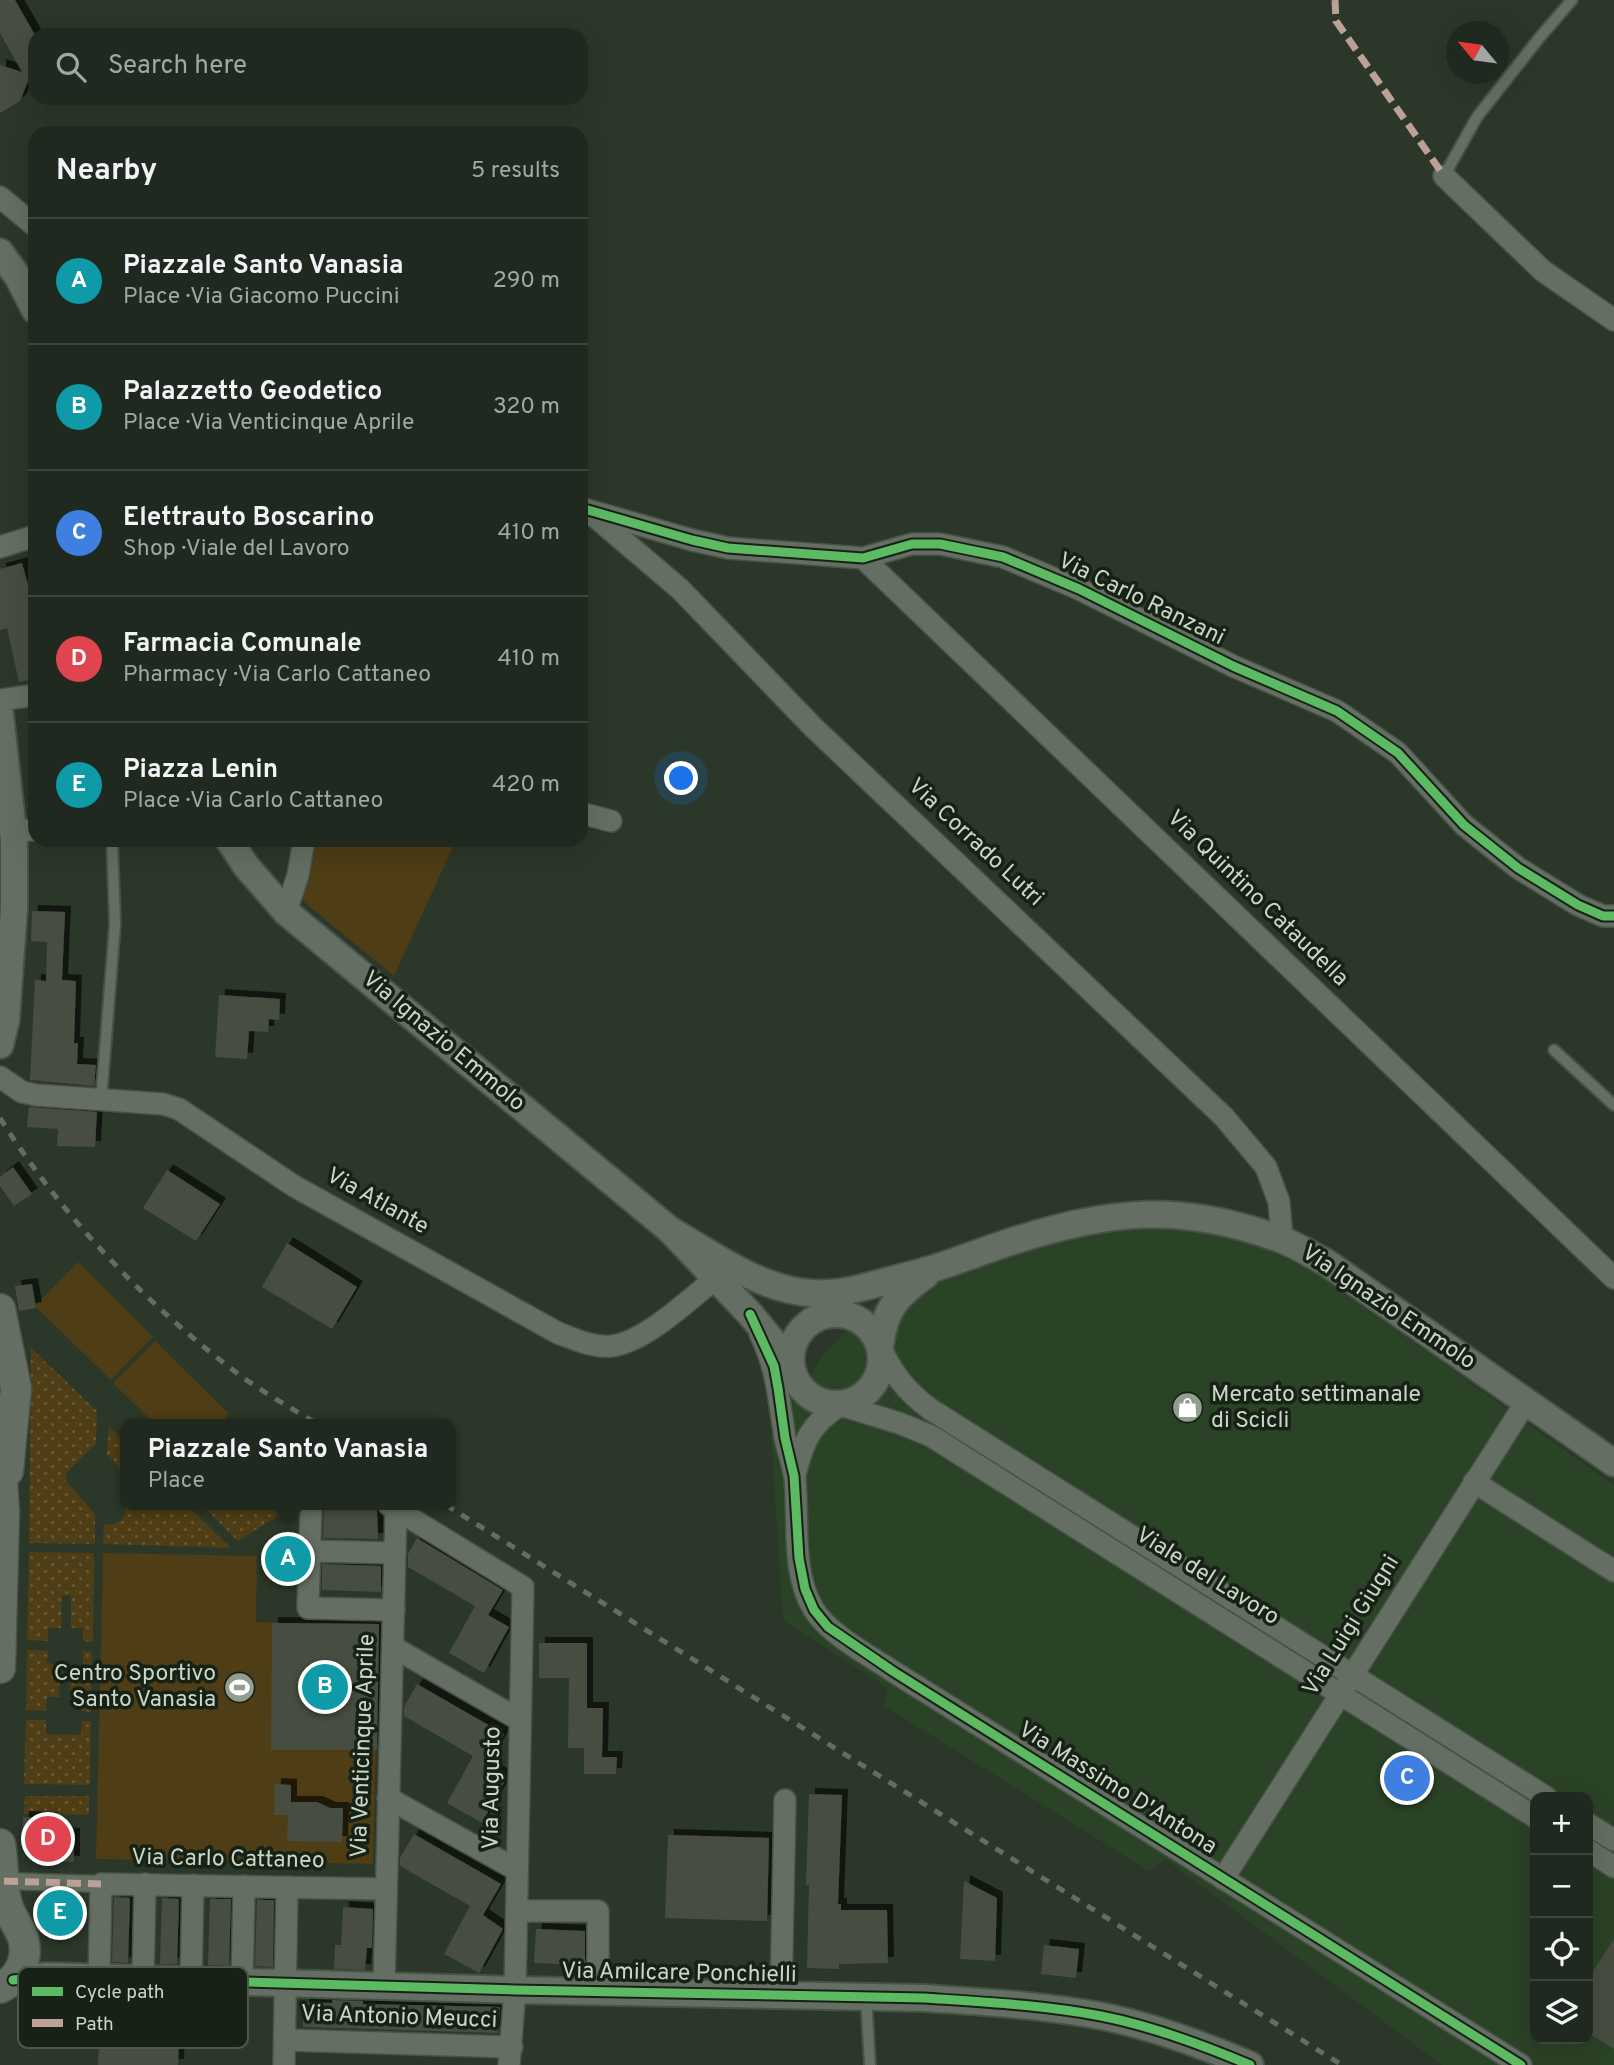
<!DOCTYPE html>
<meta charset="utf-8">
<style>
:root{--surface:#20291f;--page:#283128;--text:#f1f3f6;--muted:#a2a6a4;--line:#3d453d;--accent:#db2777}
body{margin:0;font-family:Overpass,sans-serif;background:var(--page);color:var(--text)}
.controls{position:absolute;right:21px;bottom:21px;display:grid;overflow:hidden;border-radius:14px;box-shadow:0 7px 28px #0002}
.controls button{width:63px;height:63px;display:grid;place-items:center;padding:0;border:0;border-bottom:2px solid var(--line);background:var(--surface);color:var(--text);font:35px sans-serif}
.compass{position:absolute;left:1446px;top:21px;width:63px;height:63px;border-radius:50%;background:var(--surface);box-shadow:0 7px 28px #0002;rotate:299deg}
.you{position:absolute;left:682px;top:779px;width:24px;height:24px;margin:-18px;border:5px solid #fff;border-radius:50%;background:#1a73e8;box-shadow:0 0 0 10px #1a73e833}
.badge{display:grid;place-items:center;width:46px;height:46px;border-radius:50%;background:var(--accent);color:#fff;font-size:23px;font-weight:700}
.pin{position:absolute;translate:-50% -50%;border:4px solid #fff;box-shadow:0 2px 7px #0006}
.popup{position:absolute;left:120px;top:1419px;width:336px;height:91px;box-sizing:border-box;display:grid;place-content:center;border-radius:14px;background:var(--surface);filter:drop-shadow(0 2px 5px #0005);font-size:23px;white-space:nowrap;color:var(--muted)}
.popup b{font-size:26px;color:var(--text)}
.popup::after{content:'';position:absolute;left:50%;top:100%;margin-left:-14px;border:14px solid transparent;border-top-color:var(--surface)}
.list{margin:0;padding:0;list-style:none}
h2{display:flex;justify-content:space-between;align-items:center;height:91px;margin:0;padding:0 28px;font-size:30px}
h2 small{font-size:23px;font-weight:400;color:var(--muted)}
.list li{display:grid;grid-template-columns:46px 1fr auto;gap:21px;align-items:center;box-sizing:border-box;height:126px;padding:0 28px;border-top:2px solid var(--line)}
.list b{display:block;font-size:26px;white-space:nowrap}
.list p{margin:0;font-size:23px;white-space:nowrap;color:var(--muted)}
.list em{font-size:23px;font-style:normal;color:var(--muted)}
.icon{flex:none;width:38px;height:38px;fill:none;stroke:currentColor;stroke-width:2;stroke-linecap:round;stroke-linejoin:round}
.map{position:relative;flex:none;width:1614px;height:2065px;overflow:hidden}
.search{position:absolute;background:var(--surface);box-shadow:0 7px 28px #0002;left:28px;top:28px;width:560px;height:77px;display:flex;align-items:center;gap:18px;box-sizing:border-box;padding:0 24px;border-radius:21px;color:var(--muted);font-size:26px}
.panel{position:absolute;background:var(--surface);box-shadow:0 7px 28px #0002;left:28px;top:126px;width:560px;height:721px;border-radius:21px}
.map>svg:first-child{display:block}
</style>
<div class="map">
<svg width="1614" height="2065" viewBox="0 0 1614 2065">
<defs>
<pattern id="garden-dots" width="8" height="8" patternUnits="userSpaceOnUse" patternTransform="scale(1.75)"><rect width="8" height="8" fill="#4e3d15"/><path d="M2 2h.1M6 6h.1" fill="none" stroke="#665836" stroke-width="1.8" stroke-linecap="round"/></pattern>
<filter id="shadow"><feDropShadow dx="6" dy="-6" stdDeviation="0" flood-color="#0009"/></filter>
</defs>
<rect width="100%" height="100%" fill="#2b3729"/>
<!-- built -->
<path fill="#2a4226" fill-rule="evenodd" d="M1145,1225L1193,1227L1262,1247L1316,1273L1614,1485V2065H1442L1165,1859L1149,1871L884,1706L888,1688L783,1620L771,1437L824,1353L874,1304L1030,1248L1097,1231ZM1535,1797H1588V2039H1535Z"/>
<!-- park -->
<g fill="#4e3d15">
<polygon points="313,840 456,840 394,976 303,901"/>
<polygon points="78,1262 153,1337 111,1380 35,1306"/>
<polygon points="155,1341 229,1414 219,1424 155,1424 113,1383"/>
<polygon points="103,1553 257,1556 256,1622 379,1624 373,1864 96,1859"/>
</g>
<!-- garden -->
<g fill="url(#garden-dots)">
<polygon points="31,1348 97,1411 96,1444 67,1472 66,1481 95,1514 95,1544 29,1543"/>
<polygon points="109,1426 125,1443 125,1474 107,1455"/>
<path d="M126,1505H187L231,1548L103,1544L104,1525C120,1524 125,1521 126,1505Z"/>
<polygon points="202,1505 295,1505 238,1541"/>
<polygon points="29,1552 94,1553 93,1642 83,1641 83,1628 71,1628 71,1595 62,1595 61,1628 48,1628 48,1641 27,1640"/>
<polygon points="27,1650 48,1651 47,1664 60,1665 59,1697 47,1697 46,1711 26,1710"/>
<polygon points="83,1651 92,1652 91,1712 82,1711 82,1698 70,1697 70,1666 83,1666"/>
<polygon points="26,1720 46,1720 46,1734 81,1735 82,1721 91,1721 90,1785 24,1784"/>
<polygon points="25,1796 89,1796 89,1815 24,1814"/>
</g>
<!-- building -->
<g fill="#464e41" filter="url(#shadow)">
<polygon points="0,0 15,0 35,35 35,94 28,81 20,101 0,113 0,65 22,72 0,33"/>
<polygon points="22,563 35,610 35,679 19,682 7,628 0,630 0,569"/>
<polygon points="32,911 65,912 62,980 76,981 74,1043 78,1043 77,1064 96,1065 94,1086 30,1080 35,980 46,981 47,942 31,941"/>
<polygon points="219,995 280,999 279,1020 269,1019 268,1032 249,1031 247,1059 215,1057"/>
<polygon points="29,1107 97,1112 95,1147 57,1146 58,1129 27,1127"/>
<polygon points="13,1167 32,1194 14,1206 0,1186 0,1177"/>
<polygon points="167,1170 220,1204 196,1241 143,1208"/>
<polygon points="287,1243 357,1287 332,1329 262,1287"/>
<polygon points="32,1284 36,1308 19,1311 15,1286"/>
<polygon points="324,1509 377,1510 378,1539 323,1538"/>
<polygon points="417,1538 503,1590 488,1615 509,1627 484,1673 449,1653 475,1606 408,1567 408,1554"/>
<polygon points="322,1564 381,1566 381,1592 322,1590"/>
<polygon points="272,1623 379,1624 377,1750 271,1750"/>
<polygon points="539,1643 587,1643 587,1708 603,1708 602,1757 617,1757 616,1774 584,1774 584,1748 568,1748 569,1678 539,1678"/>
<polygon points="417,1684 504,1734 486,1765 506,1777 506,1779 482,1823 447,1803 473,1756 404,1716 404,1707"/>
<polygon points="275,1784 291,1785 291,1802 317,1802 330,1808 343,1808 342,1842 287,1841 288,1815 274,1815"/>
<polygon points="809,1794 842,1795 838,1904 841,1904 841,1910 887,1910 888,1963 839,1964 839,1969 807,1968 809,1885 806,1885"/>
<polygon points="23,1817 51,1818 51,1833 74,1834 74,1862 44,1861 45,1846 22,1845"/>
<polygon points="414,1834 501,1884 483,1915 503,1929 479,1973 444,1954 470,1906 400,1866 400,1858"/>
<polygon points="668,1835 769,1838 767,1921 665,1918"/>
<polygon points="964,1881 997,1898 995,1961 960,1959"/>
<polygon points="114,1897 130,1898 128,1963 112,1962"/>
<polygon points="162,1898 179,1899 177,1964 160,1964"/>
<polygon points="210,1899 231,1899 229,1966 208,1965"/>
<polygon points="257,1900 274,1900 273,1967 255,1966"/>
<polygon points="343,1907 373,1909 372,1948 367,1948 365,1970 334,1969 335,1945 341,1945"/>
<polygon points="536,1929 585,1931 585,1965 534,1963"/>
<polygon points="1614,1939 1614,2049 1588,2033 1588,1979"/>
<polygon points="1044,1945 1079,1949 1076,1978 1041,1974"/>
<polygon points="332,2000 363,2001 363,2004 500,2007 498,2033 303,2027 303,2002 332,2003"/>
<polygon points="99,2034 179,2038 178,2065 98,2065"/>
</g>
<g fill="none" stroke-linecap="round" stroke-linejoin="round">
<defs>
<g id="service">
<polyline points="1444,176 1477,117 1540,37 1572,0"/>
<polyline points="1554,1050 1614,1105"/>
<polyline points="101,1101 115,924 112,840"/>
<polyline points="866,1997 870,2065"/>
</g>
<polyline id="pedestrian" points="4,1881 101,1884"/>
<g id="minor">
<polyline points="1444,176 1543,271 1614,320"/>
<polyline points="0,197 35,226"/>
<polyline points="581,508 692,540 728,548 863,558 912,544 940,544 1003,557 1079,589 1233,666 1337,711 1398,753 1464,825 1518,868 1578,905 1603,916 1614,916"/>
<polyline points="593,515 680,589 813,727 1224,1117 1266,1167 1279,1202 1282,1239"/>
<polyline points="0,547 35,536"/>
<polyline points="863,558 1614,1278"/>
<polyline points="0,700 35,695"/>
<polyline points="581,813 611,821"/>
<polyline points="14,831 35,830"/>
<polyline points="286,912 298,875 304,840"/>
<path d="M0,1077L22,1092L36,1095L163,1104L179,1109L294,1186L558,1333C575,1339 593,1348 611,1346C644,1343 691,1298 716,1278"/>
<path d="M760,1334C777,1368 779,1401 785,1438C788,1451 793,1465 795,1479C799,1521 791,1573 814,1610C830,1635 869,1655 894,1672L1521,2065"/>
<path d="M880,1346C892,1373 906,1391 930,1409L1546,1797"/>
<path d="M795,1475C804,1440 810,1425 840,1405L899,1423L931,1436L1535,1817"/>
<polyline points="1474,1482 1614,1571"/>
<polyline points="311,1505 308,1608 394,1610"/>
<polyline points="389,1505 523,1587 515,1990 509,2065"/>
<polyline points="310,1551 395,1553"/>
<polyline points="393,1647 520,1720"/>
<polyline points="388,1798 517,1870"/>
<polyline points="1588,1824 1614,1840"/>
<polyline points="1588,1850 1614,1867"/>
<polyline points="1223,1879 1526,1402"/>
<polyline points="517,1911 598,1911 598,1992"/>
<polyline points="99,1978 101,1884 386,1889"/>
<polyline points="143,1979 145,1884"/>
<polyline points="191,1981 193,1885"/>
<polyline points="242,1982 244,1886"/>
<polyline points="384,1985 396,1509"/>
<polyline points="781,1996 785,1800"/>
<polyline points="285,2040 512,2047"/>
<polyline points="284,2065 287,1887"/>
</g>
<g id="tertiary">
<polyline points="0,252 18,277 35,310"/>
<polyline points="0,714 14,840 14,908 6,1020 0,1045"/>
<polyline points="229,840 246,866 286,912 670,1230 750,1314 790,1362"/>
<path d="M670,1230C714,1255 759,1289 810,1293C845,1296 880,1282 914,1274C947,1266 978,1252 1010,1242C1110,1210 1179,1202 1280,1239C1296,1245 1312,1255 1327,1263L1614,1463"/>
<circle cx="836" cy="1359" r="45"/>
<path d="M880,1346C885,1309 896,1296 926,1275"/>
<path d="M13,1980L47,1976L515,1990L924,1998C983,2002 1043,2005 1101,2016C1152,2026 1203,2045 1250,2065"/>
</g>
<g id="secondary">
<polyline points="0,1309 16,1388 8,1471"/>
<polyline points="0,1449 4,1512 0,1668"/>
<path d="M0,1844C4,1863 1,1884 7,1904C10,1916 19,1926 23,1938C29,1959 19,1979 0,1988"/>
</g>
</defs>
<!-- service casing -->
<use href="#service" stroke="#475246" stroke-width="14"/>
<!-- pedestrian casing -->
<use href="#pedestrian" stroke="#475246" stroke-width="19"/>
<!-- minor casing -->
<use href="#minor" stroke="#475246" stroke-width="24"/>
<!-- tertiary casing -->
<use href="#tertiary" stroke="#475246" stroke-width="30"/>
<!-- secondary casing -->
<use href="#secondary" stroke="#475246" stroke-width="33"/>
<!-- service -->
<use href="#service" stroke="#646e62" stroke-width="10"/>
<!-- pedestrian -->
<use href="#pedestrian" stroke="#646e62" stroke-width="16"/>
<!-- minor -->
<use href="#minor" stroke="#646e62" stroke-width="21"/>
<!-- tertiary -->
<use href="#tertiary" stroke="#646e62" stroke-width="26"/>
<!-- secondary -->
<use href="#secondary" stroke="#646e62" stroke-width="30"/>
<!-- rail -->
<g stroke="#646d62" stroke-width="5" stroke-dasharray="9 9" stroke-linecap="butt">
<path d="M0,1118C63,1218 149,1308 245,1379C268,1395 293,1409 317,1424"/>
<polyline points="446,1505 1342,2065"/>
</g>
<!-- quiet -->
<g stroke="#bda197" stroke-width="7" stroke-dasharray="14 7" stroke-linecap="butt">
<polyline points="1335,0 1336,21 1444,176"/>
<polyline points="4,1881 101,1884"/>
</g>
<defs>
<g id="cycleway">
<polyline points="581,508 692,540 728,548 863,558 912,544 940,544 1003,557 1079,589 1233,666 1337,711 1398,753 1464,825 1518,868 1578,905 1603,916 1614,916"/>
<polyline points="750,1314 774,1366 778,1388 785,1438 794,1476 799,1558 805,1589 814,1610 828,1627 894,1672 1521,2065"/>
<path d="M13,1980L47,1976L515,1990L924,1998C983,2002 1043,2005 1101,2016C1152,2026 1203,2045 1250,2065"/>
</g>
</defs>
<!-- cycleway casing -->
<use href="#cycleway" stroke="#172115" stroke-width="13"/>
<!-- cycleway -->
<use href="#cycleway" stroke="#5cba63" stroke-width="9"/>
</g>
<!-- icons -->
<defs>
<symbol id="shop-disc" viewBox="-11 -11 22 22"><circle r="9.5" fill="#929f90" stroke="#172115"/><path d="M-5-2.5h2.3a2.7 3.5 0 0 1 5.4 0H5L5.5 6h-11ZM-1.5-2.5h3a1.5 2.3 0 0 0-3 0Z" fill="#fff"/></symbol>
<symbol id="stadium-disc" viewBox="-11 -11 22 22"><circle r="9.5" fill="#929f90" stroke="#172115"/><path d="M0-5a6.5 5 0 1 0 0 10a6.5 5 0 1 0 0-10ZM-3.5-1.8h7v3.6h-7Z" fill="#fff"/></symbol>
</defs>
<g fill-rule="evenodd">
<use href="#shop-disc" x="1170" y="1390" width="35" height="35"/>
<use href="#stadium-disc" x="222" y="1670" width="35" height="35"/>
</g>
<g text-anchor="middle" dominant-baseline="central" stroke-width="7" stroke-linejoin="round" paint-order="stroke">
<!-- street labels -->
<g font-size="23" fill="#c9d7c7" stroke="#172115">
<text transform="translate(1141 600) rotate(26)">Via Carlo Ranzani</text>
<text transform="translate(975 843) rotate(43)">Via Corrado Lutri</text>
<text transform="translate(1257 899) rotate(44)">Via Quintino Cataudella</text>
<text transform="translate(443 1042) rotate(40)">Via Ignazio Emmolo</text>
<text transform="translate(377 1202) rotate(29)">Via Atlante</text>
<text transform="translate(1388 1308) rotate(34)">Via Ignazio Emmolo</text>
<text transform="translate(1207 1577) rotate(32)">Viale del Lavoro</text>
<text transform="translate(1352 1626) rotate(-58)">Via Luigi Giugni</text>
<text transform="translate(364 1746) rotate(-88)">Via Venticinque Aprile</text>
<text transform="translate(493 1788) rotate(-89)">Via Augusto</text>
<text transform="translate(1117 1789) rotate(32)">Via Massimo D'Antona</text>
<text transform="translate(228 1860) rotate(1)">Via Carlo Cattaneo</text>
<text transform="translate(679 1974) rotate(1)">Via Amilcare Ponchielli</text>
<text transform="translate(399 2018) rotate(2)">Via Antonio Meucci</text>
</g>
<!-- poi labels -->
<g font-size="23" fill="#c9d7c7" stroke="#172115" text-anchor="start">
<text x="1211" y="1395">Mercato settimanale<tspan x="1211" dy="26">di Scicli</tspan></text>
<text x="216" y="1674" text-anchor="end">Centro Sportivo<tspan x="216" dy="26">Santo Vanasia</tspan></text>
</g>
</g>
<!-- legend -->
<rect x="18" y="1967" width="230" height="81" rx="10" fill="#172115" stroke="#4c584a" stroke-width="2"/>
<rect x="32" y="1987" width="31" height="9" fill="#5cba63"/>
<rect x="32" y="2019" width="31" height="8" fill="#bda197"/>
<g font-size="19" fill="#c9d7c7">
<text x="75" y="1998">Cycle path</text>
<text x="75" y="2030">Path</text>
</g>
</svg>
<div class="controls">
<button>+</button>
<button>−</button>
<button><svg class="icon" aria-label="locate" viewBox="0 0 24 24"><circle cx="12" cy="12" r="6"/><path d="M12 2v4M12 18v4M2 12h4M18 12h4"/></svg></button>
<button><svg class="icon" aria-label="layers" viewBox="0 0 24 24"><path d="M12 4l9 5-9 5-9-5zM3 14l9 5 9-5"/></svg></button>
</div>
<svg class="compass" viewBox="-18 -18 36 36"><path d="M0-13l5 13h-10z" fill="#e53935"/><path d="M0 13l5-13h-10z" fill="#a2a6a4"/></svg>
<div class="you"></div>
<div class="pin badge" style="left:288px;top:1559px;background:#0f9aa8">A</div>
<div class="popup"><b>Piazzale Santo Vanasia</b>Place</div>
<div class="pin badge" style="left:325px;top:1687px;background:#0f9aa8">B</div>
<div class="pin badge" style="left:1407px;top:1778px;background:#3f7fe0">C</div>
<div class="pin badge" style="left:48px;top:1839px;background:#e0444e">D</div>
<div class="pin badge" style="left:60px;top:1913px;background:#0f9aa8">E</div>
<div class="search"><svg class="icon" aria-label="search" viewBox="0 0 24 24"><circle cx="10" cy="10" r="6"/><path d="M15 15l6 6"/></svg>Search here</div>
<section class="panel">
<h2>Nearby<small>5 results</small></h2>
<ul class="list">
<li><span class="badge" style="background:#0f9aa8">A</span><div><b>Piazzale Santo Vanasia</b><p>Place · Via Giacomo Puccini</p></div><em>290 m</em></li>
<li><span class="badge" style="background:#0f9aa8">B</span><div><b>Palazzetto Geodetico</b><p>Place · Via Venticinque Aprile</p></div><em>320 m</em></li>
<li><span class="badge" style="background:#3f7fe0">C</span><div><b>Elettrauto Boscarino</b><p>Shop · Viale del Lavoro</p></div><em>410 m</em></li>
<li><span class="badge" style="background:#e0444e">D</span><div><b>Farmacia Comunale</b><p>Pharmacy · Via Carlo Cattaneo</p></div><em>410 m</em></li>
<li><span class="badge" style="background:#0f9aa8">E</span><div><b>Piazza Lenin</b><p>Place · Via Carlo Cattaneo</p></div><em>420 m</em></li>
</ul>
</section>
</div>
